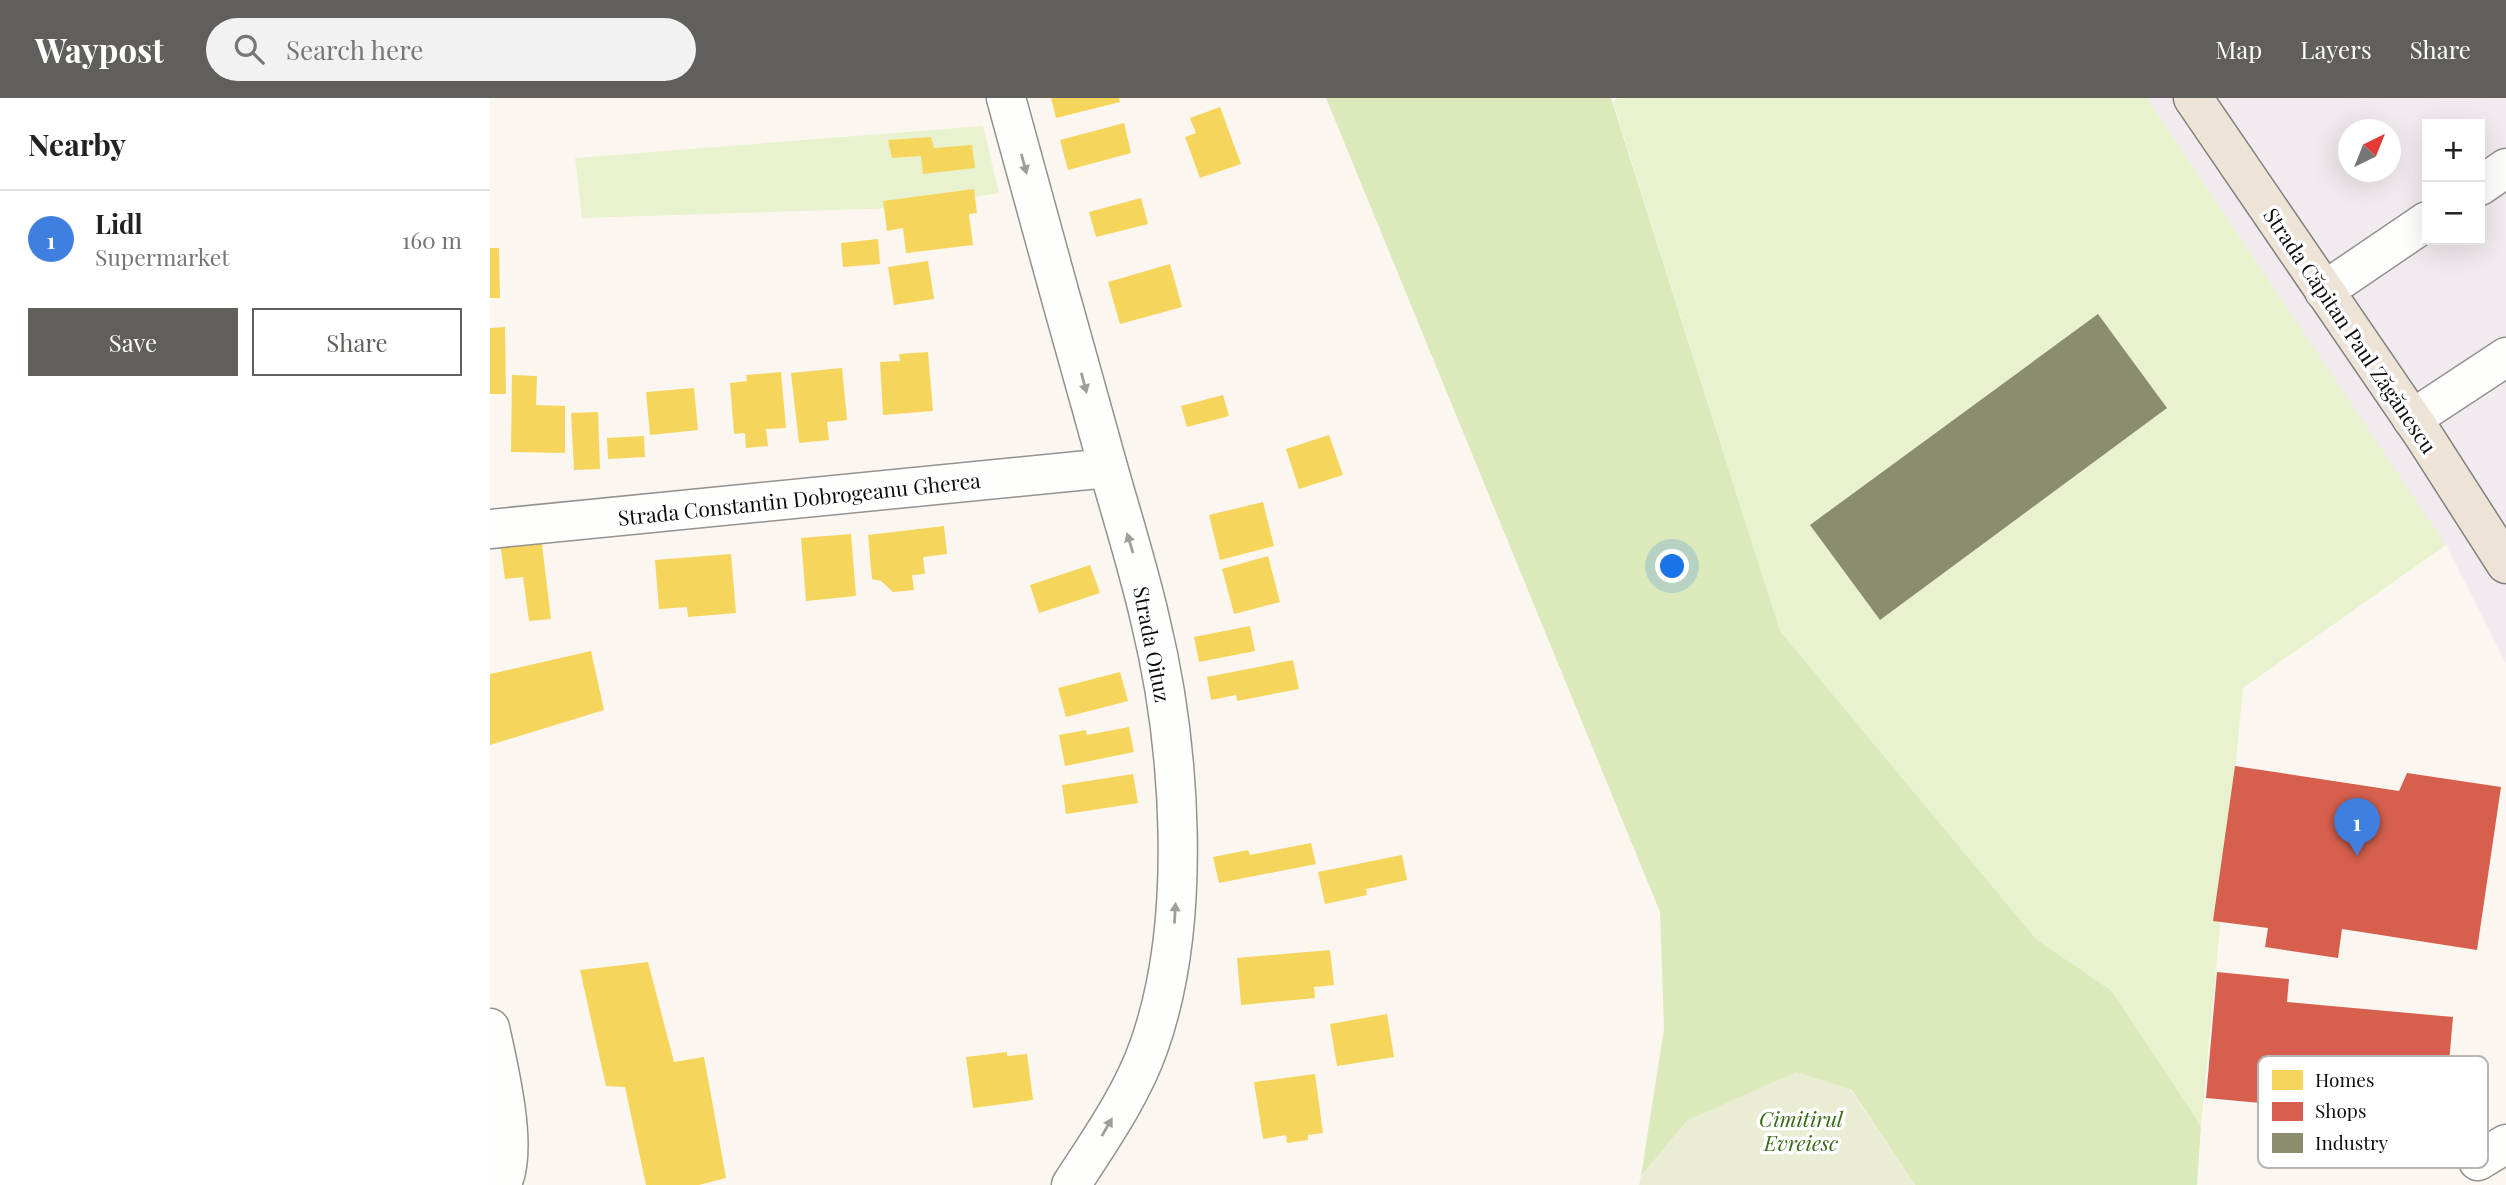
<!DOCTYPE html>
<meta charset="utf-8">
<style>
:root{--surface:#fff;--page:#f2f2f2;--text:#222;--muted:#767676;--line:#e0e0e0;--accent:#605f5c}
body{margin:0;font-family:"Playfair Display",serif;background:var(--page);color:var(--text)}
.controls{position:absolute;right:21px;top:21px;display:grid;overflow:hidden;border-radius:0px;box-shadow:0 7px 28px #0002}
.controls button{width:63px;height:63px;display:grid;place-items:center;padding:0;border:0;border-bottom:2px solid var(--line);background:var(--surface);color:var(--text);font:35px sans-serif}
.compass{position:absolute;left:1848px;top:21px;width:63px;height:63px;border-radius:50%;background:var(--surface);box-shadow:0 7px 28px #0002;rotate:43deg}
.you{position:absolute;left:1183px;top:469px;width:24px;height:24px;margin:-18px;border:5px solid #fff;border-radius:50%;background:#1a73e8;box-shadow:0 0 0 10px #1a73e833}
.badge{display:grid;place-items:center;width:46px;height:46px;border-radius:50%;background:var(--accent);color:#fff;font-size:23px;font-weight:700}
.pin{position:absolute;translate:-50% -58px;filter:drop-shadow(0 2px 4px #0008)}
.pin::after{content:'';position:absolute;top:37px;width:24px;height:21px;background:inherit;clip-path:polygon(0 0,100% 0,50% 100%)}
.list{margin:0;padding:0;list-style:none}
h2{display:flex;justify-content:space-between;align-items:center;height:91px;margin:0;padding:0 28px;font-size:30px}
h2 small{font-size:23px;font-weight:400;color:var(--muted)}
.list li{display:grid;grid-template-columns:46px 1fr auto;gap:21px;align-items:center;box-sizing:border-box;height:98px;padding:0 28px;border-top:2px solid var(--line)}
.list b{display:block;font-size:26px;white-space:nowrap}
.list p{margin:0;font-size:23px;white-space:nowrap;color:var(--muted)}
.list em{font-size:23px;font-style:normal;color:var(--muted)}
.actions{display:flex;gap:14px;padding:21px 28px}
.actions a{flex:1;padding:16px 0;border:2px solid var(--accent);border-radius:0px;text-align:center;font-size:24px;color:var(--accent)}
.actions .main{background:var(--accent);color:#fff}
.icon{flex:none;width:38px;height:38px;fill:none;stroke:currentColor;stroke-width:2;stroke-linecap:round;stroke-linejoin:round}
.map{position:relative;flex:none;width:2016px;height:1087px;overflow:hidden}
header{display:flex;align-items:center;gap:42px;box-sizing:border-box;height:98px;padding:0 35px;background:var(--accent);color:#fff}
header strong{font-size:33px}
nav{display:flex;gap:38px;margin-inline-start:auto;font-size:24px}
.search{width:490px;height:63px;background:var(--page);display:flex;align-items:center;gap:18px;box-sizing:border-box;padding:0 24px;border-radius:38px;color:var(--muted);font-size:26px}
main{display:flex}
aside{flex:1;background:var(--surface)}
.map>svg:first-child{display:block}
</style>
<header>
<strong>Waypost</strong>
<div class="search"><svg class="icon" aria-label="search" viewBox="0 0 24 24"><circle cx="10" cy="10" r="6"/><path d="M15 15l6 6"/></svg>Search here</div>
<nav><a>Map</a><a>Layers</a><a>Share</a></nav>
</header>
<main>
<aside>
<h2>Nearby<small></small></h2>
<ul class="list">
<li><span class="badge" style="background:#3f7fe0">1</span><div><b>Lidl</b><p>Supermarket</p></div><em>160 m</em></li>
</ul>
<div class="actions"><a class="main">Save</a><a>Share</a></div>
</aside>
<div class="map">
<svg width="2016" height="1087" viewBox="0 0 2016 1087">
<rect width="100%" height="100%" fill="#fbf7f0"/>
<!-- industrial -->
<path fill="#f1eaee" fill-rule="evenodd" d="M1657,0H2016V566L1956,447ZM1937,26H1990V142H1937ZM1858,32H1900V74H1858Z"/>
<!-- green -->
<g fill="#e9f2ce">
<polygon points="1128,0 1657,0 1956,447 1753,590 1711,1028 1622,893 1546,841 1290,533 1123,4"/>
<polygon points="493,28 509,95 410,110 92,120 85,60"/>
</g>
<!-- forest -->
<polygon fill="#dceabb" points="836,0 1121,0 1290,533 1546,841 1622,893 1711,1028 1707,1087 1425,1087 1361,991 1198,1022 1151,1078 1174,931 1170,814"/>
<!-- cemetery -->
<polygon fill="#eaecd3" points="1306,974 1360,991 1425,1087 1149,1087 1151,1078 1198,1022"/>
<!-- homes -->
<g fill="#f6d55c">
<polygon points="561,0 629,0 630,4 566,20"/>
<polygon points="730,9 751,66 710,80 695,39 706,35 700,20"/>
<polygon points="634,25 641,55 578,72 570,42"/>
<polygon points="441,39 444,50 482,47 485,70 433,76 431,58 402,60 398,42"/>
<polygon points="484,91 487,115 479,116 483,147 416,155 413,130 397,133 393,103"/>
<polygon points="651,100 658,126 606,139 599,114"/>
<polygon points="388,141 390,166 353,169 351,145"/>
<polygon points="0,150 9,150 10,200 0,200"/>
<polygon points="438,163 444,201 404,207 398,169"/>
<polygon points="680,166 692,209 630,226 618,184"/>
<polygon points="15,229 16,296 0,296 0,230"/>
<polygon points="438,254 443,313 393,317 390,264 410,263 409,256"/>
<polygon points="352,270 357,322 337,324 339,342 309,345 301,275"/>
<polygon points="291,274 296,330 276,331 278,348 256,350 255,335 244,336 240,285 257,283 256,277"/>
<polygon points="22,277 47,278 46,307 75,308 75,355 21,354"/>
<polygon points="204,290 208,332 160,337 156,294"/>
<polygon points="733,297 739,318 697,329 691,308"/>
<polygon points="108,314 110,371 84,372 81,315"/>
<polygon points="839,337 853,377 809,391 796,351"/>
<polygon points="154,338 155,359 118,361 117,340"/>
<polygon points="773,404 784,448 730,462 719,417"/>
<polygon points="454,428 457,456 433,459 435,476 422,477 424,492 403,494 391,483 382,481 378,437"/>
<polygon points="361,436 366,498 316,503 311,440"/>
<polygon points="51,439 61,521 39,523 33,479 15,481 10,444"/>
<polygon points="241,456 246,515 198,519 197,509 169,511 165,462"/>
<polygon points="778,458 790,504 744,516 732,471"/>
<polygon points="600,467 610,495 549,515 540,487"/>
<polygon points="760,528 765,553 709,564 704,539"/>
<polygon points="101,553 114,612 0,647 0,576"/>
<polygon points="803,562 809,591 747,603 746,597 721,602 717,579"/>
<polygon points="630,574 638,603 576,619 568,590"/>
<polygon points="639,629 644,654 575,668 569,637 596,632 597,637"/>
<polygon points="643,676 648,705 576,716 572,687"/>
<polygon points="821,745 826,766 729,785 723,759 758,752 760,757"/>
<polygon points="912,757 917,782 876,791 877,797 835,806 828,774"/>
<polygon points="840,852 844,887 824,889 825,900 751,907 747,860"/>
<polygon points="158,864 184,964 214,959 236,1080 209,1087 156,1087 135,989 116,988 90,872"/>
<polygon points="897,916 904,959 847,968 840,926"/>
<polygon points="517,954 517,958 537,956 543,1002 483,1010 476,959"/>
<polygon points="825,976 833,1035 818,1037 818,1042 797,1045 796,1037 773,1041 764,984"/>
</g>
<!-- shops -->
<g fill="#d6604d">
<polygon points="1745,668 1909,693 1917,675 2011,689 1987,852 1852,831 1848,860 1775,849 1778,830 1723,823"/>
<polygon points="1727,874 1799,881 1797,904 1963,919 1954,1022 1716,1000"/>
</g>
<!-- industry -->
<polygon fill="#8c8c6e" points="1608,216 1677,310 1390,522 1320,427"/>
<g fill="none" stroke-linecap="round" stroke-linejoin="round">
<defs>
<g id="minor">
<path d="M516,0C547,113 578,227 610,340C626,400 646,460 660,521C691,648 703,824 659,948C642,997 609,1044 581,1087"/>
<polyline points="1990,88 2016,70"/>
<polyline points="1834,193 1937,123"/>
<polyline points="1922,321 2016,259"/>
<polyline points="0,431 618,370"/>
<path d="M0,930C8,967 30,1055 11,1087"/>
<polyline points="1988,1063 2016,1046"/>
</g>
<polyline id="major" points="1703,0 1934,338 2016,466"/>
</defs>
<!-- minor casing -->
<use href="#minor" stroke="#94928f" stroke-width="41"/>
<!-- major casing -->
<use href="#major" stroke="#81807c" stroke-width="41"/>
<!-- minor -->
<use href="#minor" stroke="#fefefd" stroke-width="38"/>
<!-- major -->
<use href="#major" stroke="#ede3d7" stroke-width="38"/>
</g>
<!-- one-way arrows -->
<defs><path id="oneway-solid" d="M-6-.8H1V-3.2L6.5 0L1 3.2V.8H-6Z" transform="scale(1.75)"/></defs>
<g fill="#9e9e9d">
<use href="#oneway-solid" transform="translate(534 66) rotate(75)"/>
<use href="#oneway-solid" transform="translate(594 285) rotate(75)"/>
<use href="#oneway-solid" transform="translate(640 445) rotate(-107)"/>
<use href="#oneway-solid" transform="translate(685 815) rotate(-87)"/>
<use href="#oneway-solid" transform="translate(617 1029) rotate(-60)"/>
</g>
<g text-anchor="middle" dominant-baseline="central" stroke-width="7" stroke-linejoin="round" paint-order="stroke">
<!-- street labels -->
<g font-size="21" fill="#0d0d0d" stroke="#fff">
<text transform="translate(1861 232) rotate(56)">Strada Căpitan Paul Zăgănescu</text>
<text transform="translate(309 400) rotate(-6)">Strada Constantin Dobrogeanu Gherea</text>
<text transform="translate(663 546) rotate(79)">Strada Oituz</text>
</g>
<!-- park labels -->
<g font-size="21" font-style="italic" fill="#376a17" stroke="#fff">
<text x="1311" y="1020">Cimitirul<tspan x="1311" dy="24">Evreiesc</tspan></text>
</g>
</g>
<!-- legend -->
<rect x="1768" y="958" width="230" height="112" rx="10" fill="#fff" stroke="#b6b6b6" stroke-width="2"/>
<rect x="1782" y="972" width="31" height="20" fill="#f6d55c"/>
<rect x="1782" y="1004" width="31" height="19" fill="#d6604d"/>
<rect x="1782" y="1035" width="31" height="20" fill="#8c8c6e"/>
<g font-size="19" fill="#0d0d0d">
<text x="1825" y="989">Homes</text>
<text x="1825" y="1020">Shops</text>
<text x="1825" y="1052">Industry</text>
</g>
</svg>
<div class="controls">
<button>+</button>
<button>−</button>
</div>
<svg class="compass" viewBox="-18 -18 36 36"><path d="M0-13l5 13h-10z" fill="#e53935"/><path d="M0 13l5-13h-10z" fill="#767676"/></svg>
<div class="you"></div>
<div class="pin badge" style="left:1867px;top:758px;background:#3f7fe0">1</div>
</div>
</main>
